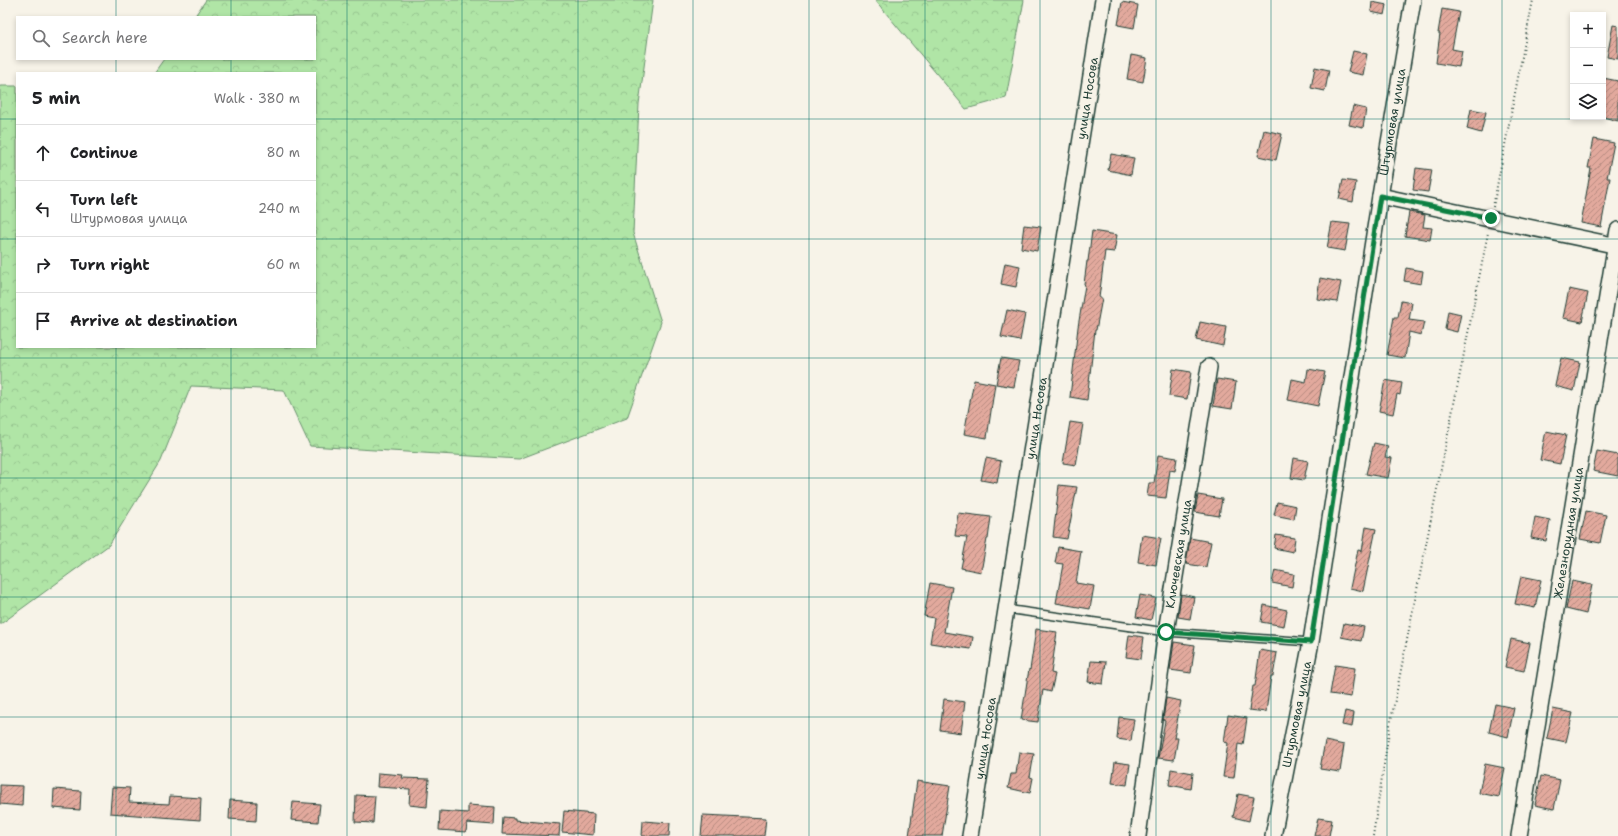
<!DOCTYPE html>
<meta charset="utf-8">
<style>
:root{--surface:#fff;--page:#f6f6f6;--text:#202124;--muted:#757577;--line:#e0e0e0}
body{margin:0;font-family:"Shantell Sans",sans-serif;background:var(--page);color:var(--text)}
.controls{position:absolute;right:12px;top:12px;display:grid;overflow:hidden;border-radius:0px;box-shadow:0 2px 6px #0003}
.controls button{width:36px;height:36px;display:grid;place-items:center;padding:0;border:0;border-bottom:1px solid var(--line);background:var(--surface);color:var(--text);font:20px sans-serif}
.stop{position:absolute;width:12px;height:12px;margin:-9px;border:3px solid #0b8043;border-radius:50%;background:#fff}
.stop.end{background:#0b8043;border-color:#fff;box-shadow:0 1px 4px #0008}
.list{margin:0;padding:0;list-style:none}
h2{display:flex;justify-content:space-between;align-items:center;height:52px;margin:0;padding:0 16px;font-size:17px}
h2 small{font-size:13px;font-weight:400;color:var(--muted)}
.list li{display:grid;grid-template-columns:26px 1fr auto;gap:12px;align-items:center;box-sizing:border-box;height:56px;padding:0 16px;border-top:1px solid var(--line)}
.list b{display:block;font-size:15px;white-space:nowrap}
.list p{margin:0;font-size:13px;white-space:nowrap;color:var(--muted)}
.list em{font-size:13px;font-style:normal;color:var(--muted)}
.icon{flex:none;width:22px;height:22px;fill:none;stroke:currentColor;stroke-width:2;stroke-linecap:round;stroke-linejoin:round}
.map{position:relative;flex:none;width:1618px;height:836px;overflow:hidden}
.search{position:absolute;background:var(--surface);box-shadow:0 2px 6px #0003;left:16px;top:16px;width:300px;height:44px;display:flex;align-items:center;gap:10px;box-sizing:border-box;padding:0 14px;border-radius:0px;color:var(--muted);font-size:15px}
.panel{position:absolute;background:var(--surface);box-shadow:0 2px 6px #0003;left:16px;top:72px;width:300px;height:276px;border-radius:0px}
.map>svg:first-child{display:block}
</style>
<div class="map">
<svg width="1618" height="836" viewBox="0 0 1618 836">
<defs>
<pattern id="forest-crowns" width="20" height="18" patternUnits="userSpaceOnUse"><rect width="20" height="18" fill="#b0e5a6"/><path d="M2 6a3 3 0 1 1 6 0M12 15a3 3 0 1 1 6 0" fill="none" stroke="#97c590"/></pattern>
<pattern id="building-hatch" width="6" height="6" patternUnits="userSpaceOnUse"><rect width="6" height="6" fill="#e2a99d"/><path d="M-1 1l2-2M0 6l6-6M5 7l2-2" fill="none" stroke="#b78b81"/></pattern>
</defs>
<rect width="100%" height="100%" fill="#f7f3e8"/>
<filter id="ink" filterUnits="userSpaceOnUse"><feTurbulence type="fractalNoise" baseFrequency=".025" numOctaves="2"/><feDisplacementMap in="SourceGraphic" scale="8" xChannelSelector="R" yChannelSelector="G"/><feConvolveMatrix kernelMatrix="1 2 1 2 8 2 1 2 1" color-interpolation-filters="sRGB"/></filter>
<g filter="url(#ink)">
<!-- forest -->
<g fill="url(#forest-crowns)" stroke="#68916d">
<polygon points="206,0 653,0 639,104 633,233 661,322 627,418 519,459 310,446 284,390 191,386 161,461 109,545 2,623 0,623 0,86 17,86 17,347 315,347 315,73 154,73 164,59 315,59 315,17 194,17"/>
<polygon points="875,0 1024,0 1006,98 966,109"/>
</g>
<!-- building -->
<g fill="url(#building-hatch)" stroke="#1f3d34">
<polygon points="1122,2 1138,5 1134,28 1118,25"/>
<polygon points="1372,2 1387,5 1385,15 1371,12"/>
<polygon points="1442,9 1459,12 1452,49 1462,51 1459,67 1436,63 1440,33 1438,33"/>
<polygon points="1613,25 1618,26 1618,59 1607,57"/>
<polygon points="1353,51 1367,54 1363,75 1348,72"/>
<polygon points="1131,55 1147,58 1143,82 1127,79"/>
<polygon points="1315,67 1329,70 1325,91 1311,88"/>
<polygon points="1603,78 1618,81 1618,121 1603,117"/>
<polygon points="1353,106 1366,109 1363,128 1349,125"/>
<polygon points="1471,109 1486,112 1481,133 1467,129"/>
<polygon points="1264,130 1282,134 1276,160 1258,156"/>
<polygon points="1594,139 1614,143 1607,178 1610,178 1601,227 1581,223 1591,168 1588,168"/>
<polygon points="1111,154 1134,158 1131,175 1108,170"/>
<polygon points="1416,168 1432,170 1428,192 1413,190"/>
<polygon points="1343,180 1356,182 1353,202 1339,199"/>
<polygon points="1409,212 1425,215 1423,227 1432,228 1430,240 1405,236"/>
<polygon points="1332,222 1350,224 1345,251 1327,248"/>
<polygon points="1024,225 1041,227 1037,251 1021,248"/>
<polygon points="1092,231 1117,235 1114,252 1105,251 1099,298 1102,298 1096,330 1095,330 1087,400 1070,397 1078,327 1085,285 1084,284 1087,261 1088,261"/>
<polygon points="1005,263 1020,266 1016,287 1001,284"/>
<polygon points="1406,268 1423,271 1421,284 1404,281"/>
<polygon points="1320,278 1341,282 1337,302 1317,299"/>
<polygon points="1569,289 1588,293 1582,322 1563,318"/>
<polygon points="1401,301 1412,303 1409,320 1424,322 1421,335 1409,332 1405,358 1387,355 1394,317 1398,317"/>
<polygon points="1007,310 1025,314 1020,341 1001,337"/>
<polygon points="1448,311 1461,314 1457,332 1445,329"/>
<polygon points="1200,322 1226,327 1223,346 1196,340"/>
<polygon points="1001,358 1019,361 1014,387 996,384"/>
<polygon points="1561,358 1580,362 1574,391 1555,386"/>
<polygon points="1173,369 1191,372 1187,399 1169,396"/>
<polygon points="1308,369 1325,372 1318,406 1288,400 1292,379 1306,382"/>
<polygon points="1217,379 1236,382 1232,409 1213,406"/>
<polygon points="974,380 995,384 987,438 964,434"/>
<polygon points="1385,380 1402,383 1400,395 1397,394 1393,414 1379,411"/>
<polygon points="1070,422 1083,424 1076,465 1063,463"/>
<polygon points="1546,431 1566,435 1560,464 1540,460"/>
<polygon points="1374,443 1388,446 1385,457 1392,458 1388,478 1366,474"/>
<polygon points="1597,451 1618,455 1618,476 1593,471"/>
<polygon points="1158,455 1177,458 1175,471 1170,470 1166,498 1147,496 1149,483 1154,483"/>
<polygon points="986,458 1001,461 997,483 981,480"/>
<polygon points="1294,458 1308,461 1304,480 1291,478"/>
<polygon points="1059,485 1077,487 1067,539 1053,537"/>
<polygon points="1198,495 1222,499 1219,516 1195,512"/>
<polygon points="1277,502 1296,506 1294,519 1274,515"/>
<polygon points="1586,511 1606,515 1600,543 1580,539"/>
<polygon points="958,513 991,517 988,539 987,539 981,572 961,568 967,537 955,536"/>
<polygon points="1535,517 1550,520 1546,541 1531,538"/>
<polygon points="1366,527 1376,529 1363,591 1350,588 1358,550 1362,551"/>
<polygon points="1142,535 1161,538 1156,565 1138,562"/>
<polygon points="1276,535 1295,538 1293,552 1274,548"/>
<polygon points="1190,538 1211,542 1206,567 1186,564"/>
<polygon points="1058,547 1081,551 1076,583 1094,586 1090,609 1056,603 1063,564 1055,563"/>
<polygon points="1275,570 1294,574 1292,587 1272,583"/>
<polygon points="1521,576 1541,580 1535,608 1515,604"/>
<polygon points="1572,581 1592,585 1586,614 1566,609"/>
<polygon points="930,583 952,587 944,632 973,637 971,649 930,643 934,618 924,616"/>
<polygon points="1181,594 1194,597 1190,619 1178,617"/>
<polygon points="1140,595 1156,598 1151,620 1136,617"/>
<polygon points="1264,605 1287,610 1284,626 1261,622"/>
<polygon points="1344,623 1364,627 1361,641 1341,637"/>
<polygon points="1036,629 1057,632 1051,673 1055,674 1051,692 1043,690 1038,722 1021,720 1029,669 1030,670"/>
<polygon points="1129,635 1144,637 1141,659 1126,657"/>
<polygon points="1511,639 1530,643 1524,671 1505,667"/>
<polygon points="1174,642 1195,645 1191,673 1170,670"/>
<polygon points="1260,650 1277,653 1273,676 1271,676 1266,712 1249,710 1253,686 1255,686"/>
<polygon points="1091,661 1106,662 1103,684 1088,682"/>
<polygon points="1335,665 1355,668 1351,697 1330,694"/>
<polygon points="1166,698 1181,701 1174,738 1178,738 1174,760 1158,758 1165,721 1163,720"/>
<polygon points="944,699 965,702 961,733 940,730"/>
<polygon points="1495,704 1514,708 1508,737 1489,732"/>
<polygon points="1553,709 1573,713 1566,742 1547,738"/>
<polygon points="1345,711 1354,713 1352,727 1342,725"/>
<polygon points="1228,715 1247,718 1243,745 1238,744 1234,778 1223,777 1228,743 1224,742"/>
<polygon points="1119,717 1134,719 1131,741 1117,739"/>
<polygon points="1325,741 1344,745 1340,772 1320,769"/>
<polygon points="1019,752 1034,754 1030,777 1033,778 1030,793 1008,788 1011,774 1016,774"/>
<polygon points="1115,762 1130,764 1127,785 1112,783"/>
<polygon points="1485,764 1505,768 1499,797 1479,793"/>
<polygon points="1171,769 1193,773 1191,789 1169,785"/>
<polygon points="378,773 403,775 402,778 429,779 427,807 409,805 410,789 377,787"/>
<polygon points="1541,776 1560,780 1554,809 1535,805"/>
<polygon points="917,781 950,786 942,836 909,836"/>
<polygon points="0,785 23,786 22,806 0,804"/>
<polygon points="112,787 130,788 129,802 169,804 170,796 201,798 200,820 110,813"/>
<polygon points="54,789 81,791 80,810 53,808"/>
<polygon points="1238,794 1254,797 1249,821 1233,817"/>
<polygon points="356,795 375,796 373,823 355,822"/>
<polygon points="230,800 257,802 256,821 229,819"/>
<polygon points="293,802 320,804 318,822 291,820"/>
<polygon points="468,805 495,807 494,825 467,823 466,832 439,830 440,811 468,813"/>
<polygon points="564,811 594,814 593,835 562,832"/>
<polygon points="703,815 766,818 764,836 701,836"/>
<polygon points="503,817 515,818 515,820 560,824 559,836 502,834"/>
<polygon points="1318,818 1332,820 1329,836 1314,836"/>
<polygon points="643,821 670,823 669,836 642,836"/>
</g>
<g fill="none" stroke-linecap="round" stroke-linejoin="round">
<defs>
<polyline id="service" points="1006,609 1166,632 1311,642"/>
<g id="minor">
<polyline points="1380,196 1618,246"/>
<path id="s1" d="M970,836L1103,0"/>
<path id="s2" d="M1138,836L1166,632L1209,367"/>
<path id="s3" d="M1273,836L1311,642L1380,196L1413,0"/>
<path id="s4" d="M1519,836L1618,230"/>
</g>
</defs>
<!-- service casing -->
<use href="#service" stroke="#1f3d34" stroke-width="10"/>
<!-- minor casing -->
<use href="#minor" stroke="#1f3d34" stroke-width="18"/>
<!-- path -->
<g stroke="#1f3d34" stroke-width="2" stroke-dasharray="1 3" stroke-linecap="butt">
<polyline points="1493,207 1533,0"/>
<polyline points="1373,836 1390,725 1488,233"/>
</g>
<!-- service -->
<use href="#service" stroke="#f7f3e8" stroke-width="7"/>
<!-- minor -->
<use href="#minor" stroke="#f7f3e8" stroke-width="15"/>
</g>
</g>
<g fill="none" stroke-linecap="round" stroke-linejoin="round" filter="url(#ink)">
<!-- route -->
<polyline stroke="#0b8043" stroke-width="5" points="1166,632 1311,642 1380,196 1491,218"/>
</g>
<!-- grid -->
<path fill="none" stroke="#0f766e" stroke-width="1" stroke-opacity="0.55" d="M116,0V17M231,0V17M347,0V836M462,0V836M578,0V836M693,0V836M809,0V836M925,0V836M1040,0V836M1156,0V836M1271,0V836M1387,0V836M1502,0V836M116,59V73M231,59V73M0,119H17M315,119H1618M0,239H17M315,239H1618M116,347V836M231,347V836M0,358H1618M0,478H1618M0,597H1618M0,717H1618"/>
<g text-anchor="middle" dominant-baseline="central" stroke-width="3" stroke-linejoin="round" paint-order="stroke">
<!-- street labels -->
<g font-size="12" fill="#1f3d34" stroke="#f7f3e8">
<text stroke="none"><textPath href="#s1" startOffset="747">улица Носова</textPath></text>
<text stroke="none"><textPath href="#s3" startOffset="724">Штурмовая улица</textPath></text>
<text stroke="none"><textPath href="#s1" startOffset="423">улица Носова</textPath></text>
<text stroke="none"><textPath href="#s4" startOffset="307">Железнорудная улица</textPath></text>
<text stroke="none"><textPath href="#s2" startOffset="285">Ключевская улица</textPath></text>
<text stroke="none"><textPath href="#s3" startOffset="124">Штурмовая улица</textPath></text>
<text stroke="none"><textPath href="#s1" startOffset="99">улица Носова</textPath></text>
</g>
</g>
</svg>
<div class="controls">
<button>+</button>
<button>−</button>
<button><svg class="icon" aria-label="layers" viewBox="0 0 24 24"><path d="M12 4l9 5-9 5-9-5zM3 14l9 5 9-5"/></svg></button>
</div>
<div class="stop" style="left:1166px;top:632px"></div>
<div class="stop end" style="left:1491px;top:218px"></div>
<div class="search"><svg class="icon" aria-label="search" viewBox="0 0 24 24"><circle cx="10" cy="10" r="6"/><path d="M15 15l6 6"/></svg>Search here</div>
<section class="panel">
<h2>5 min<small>Walk · 380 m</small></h2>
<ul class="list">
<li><svg class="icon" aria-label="ahead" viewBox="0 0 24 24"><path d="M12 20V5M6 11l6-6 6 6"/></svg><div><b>Continue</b></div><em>80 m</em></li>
<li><svg class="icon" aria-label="left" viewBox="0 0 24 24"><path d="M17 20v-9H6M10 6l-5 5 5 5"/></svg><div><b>Turn left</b><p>Штурмовая улица</p></div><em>240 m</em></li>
<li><svg class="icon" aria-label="right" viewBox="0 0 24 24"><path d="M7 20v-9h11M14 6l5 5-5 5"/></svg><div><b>Turn right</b></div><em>60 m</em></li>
<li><svg class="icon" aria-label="arrive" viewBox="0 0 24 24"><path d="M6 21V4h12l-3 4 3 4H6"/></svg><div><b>Arrive at destination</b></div></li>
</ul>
</section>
</div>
